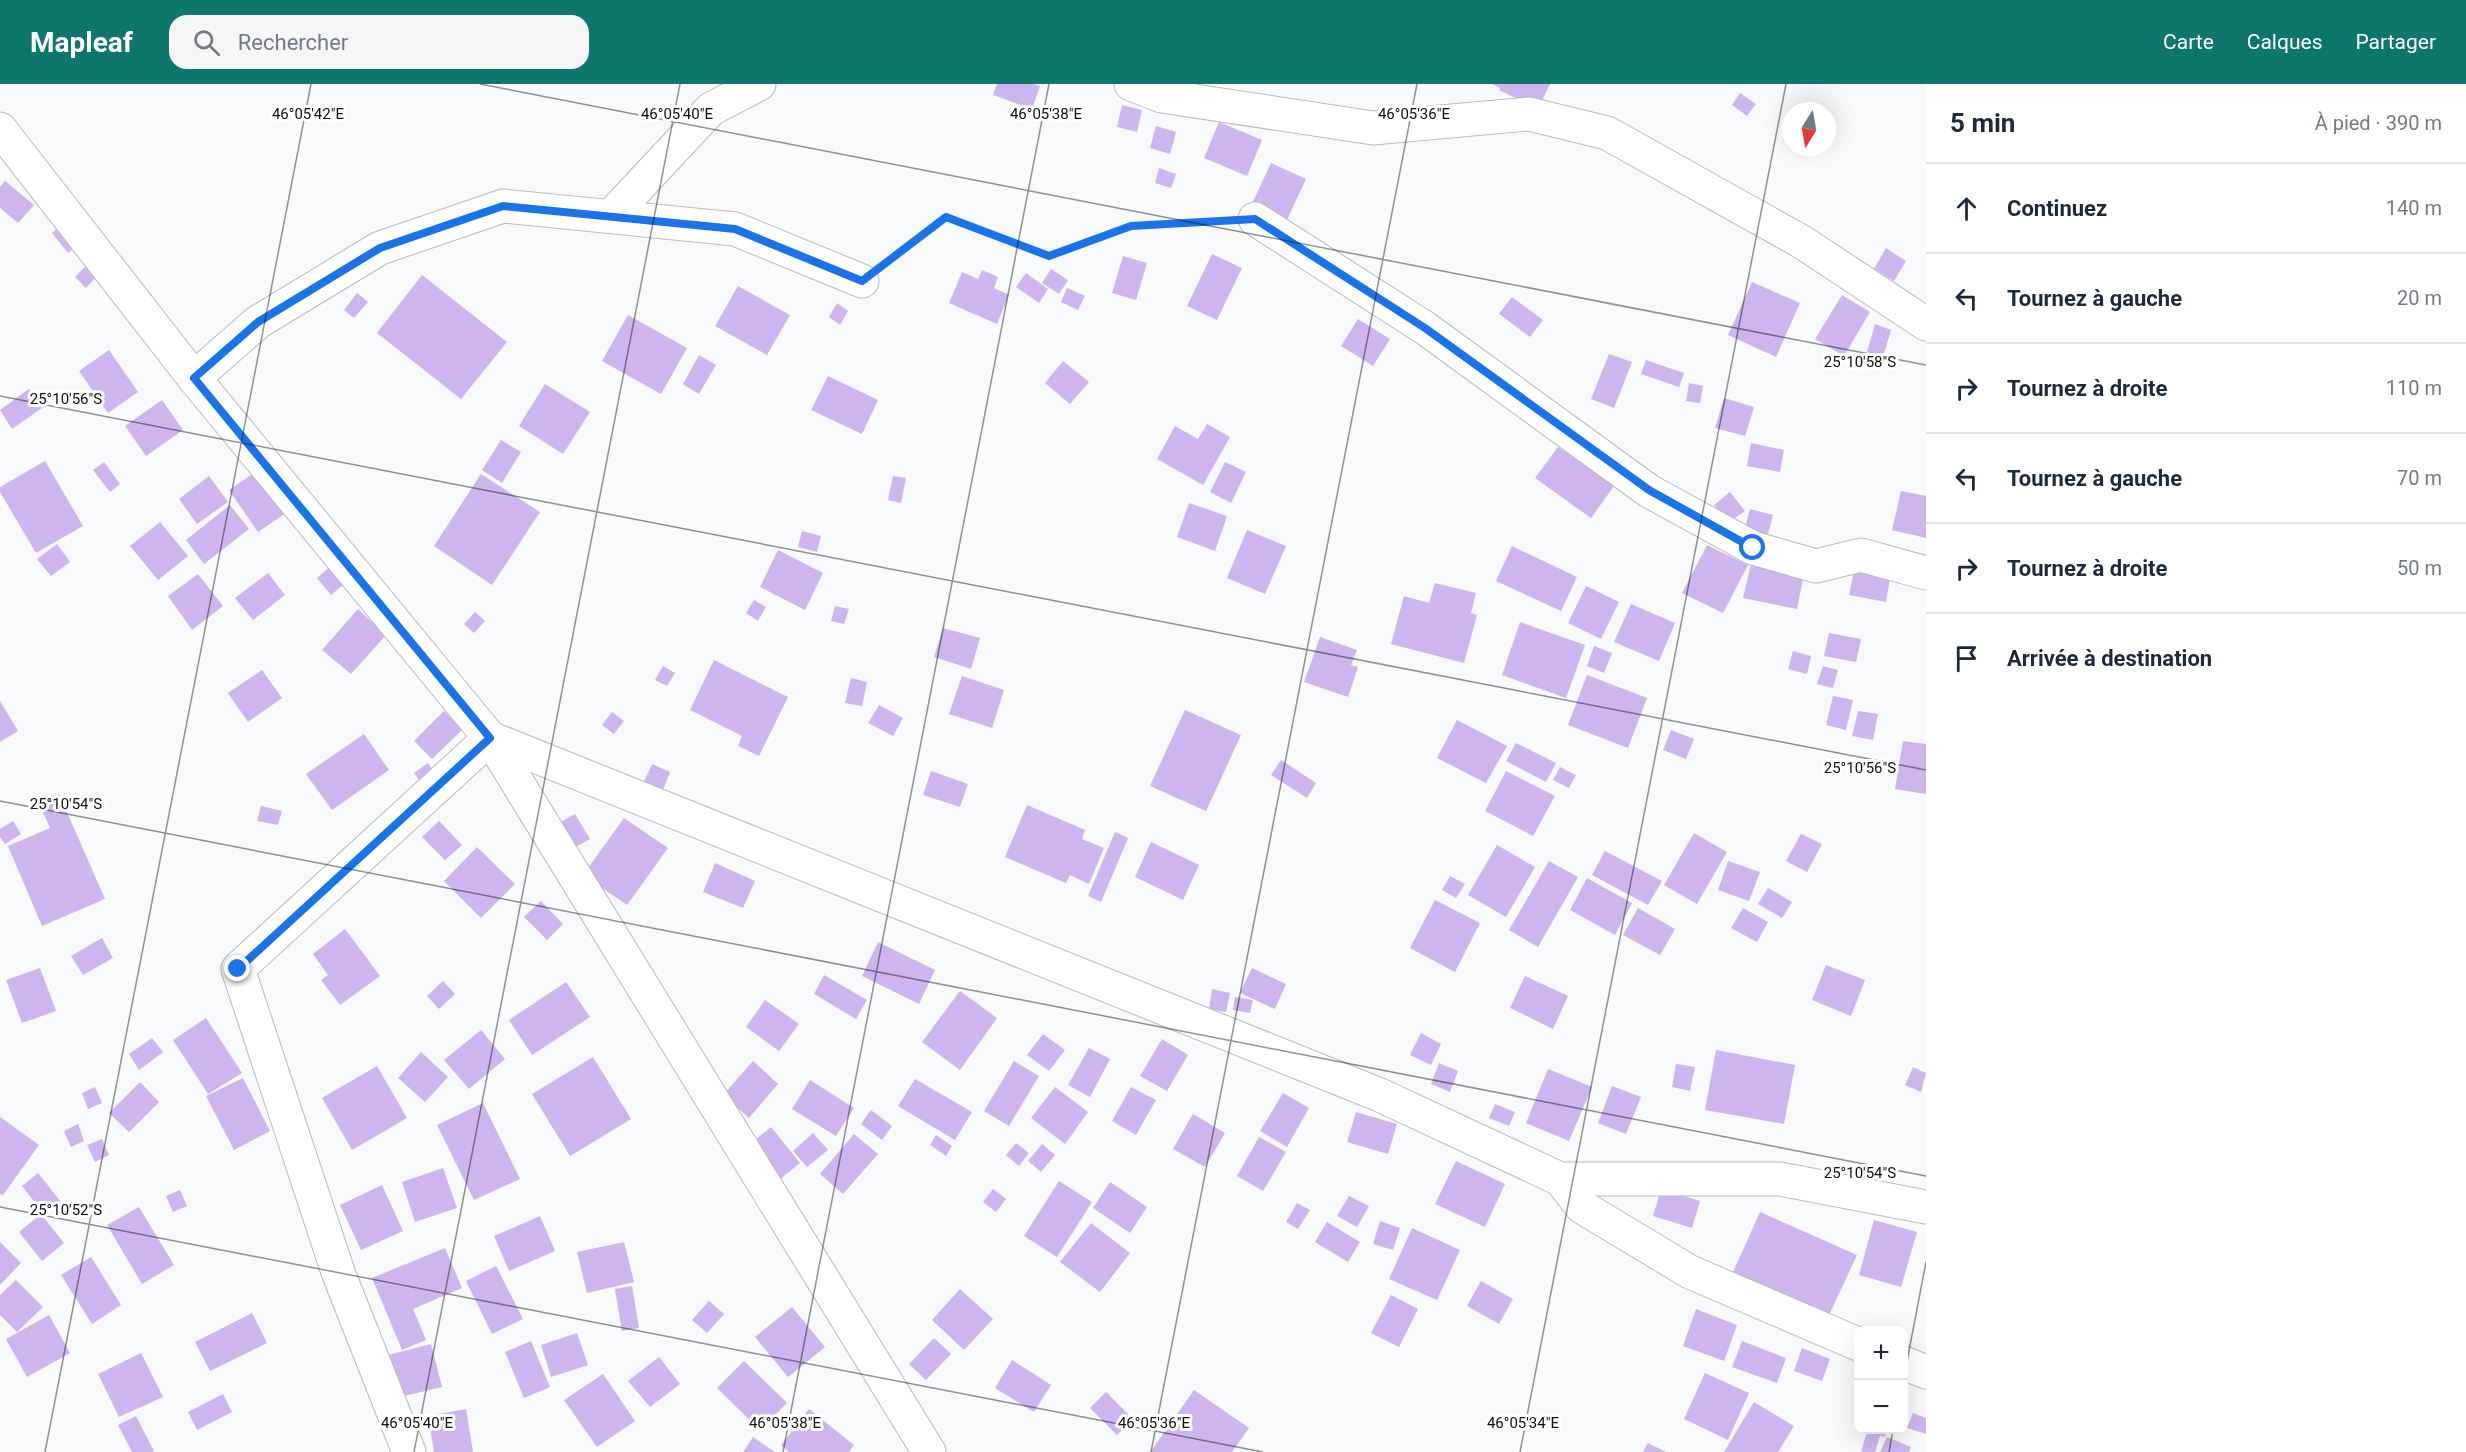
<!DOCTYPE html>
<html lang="fr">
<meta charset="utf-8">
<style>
:root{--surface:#fff;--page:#f6f6f7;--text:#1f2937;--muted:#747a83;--line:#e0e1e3;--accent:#0f766e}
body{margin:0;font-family:Roboto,sans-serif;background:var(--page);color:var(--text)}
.controls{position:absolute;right:18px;bottom:18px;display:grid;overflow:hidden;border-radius:12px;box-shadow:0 6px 24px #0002}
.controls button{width:54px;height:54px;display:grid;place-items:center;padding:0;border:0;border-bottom:2px solid var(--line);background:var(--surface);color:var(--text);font:30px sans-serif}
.compass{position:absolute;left:1782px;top:18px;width:54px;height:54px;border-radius:50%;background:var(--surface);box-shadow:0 6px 24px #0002;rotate:191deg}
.stop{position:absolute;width:18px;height:18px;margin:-14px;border:4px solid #1a73e8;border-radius:50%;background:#fff}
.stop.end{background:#1a73e8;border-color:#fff;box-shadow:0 2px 6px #0008}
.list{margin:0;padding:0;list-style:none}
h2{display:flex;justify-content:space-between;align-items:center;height:78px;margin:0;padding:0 24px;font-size:26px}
h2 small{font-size:20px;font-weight:400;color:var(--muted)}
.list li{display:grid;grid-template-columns:39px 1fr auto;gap:18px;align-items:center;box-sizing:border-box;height:90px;padding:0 24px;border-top:2px solid var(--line)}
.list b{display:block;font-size:22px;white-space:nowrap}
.list em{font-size:20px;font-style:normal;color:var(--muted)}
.icon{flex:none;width:33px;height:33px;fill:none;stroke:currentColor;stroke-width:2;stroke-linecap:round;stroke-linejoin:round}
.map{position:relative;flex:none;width:1926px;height:1368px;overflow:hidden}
header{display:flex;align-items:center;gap:36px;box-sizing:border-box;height:84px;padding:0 30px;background:var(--accent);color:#fff}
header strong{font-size:28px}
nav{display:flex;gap:33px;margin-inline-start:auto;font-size:21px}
.search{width:420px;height:54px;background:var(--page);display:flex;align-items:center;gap:15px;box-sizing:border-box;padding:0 21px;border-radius:18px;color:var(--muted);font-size:22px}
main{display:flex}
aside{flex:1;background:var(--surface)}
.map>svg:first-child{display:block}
</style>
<header>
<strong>Mapleaf</strong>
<div class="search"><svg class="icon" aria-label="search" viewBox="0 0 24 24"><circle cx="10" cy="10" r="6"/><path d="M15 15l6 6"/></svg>Rechercher</div>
<nav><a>Carte</a><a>Calques</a><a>Partager</a></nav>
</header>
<main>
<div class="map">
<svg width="1926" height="1368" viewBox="0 0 1926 1368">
<rect width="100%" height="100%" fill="#f7f9fa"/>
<!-- building -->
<g fill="#ccb6ed">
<polygon points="997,0 1033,0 1040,2 1032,25 993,11"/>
<polygon points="1492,0 1550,0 1538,25 1499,6 1500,4"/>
<polygon points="1740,9 1756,20 1747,32 1732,21"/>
<polygon points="1122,21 1142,26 1137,48 1117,43"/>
<polygon points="1219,38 1262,56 1247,92 1204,74"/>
<polygon points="1156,42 1176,48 1170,70 1150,64"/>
<polygon points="1271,79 1306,95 1284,142 1249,126"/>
<polygon points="1159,84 1176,90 1171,104 1155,99"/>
<polygon points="5,97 34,121 18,139 0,124 0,103"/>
<polygon points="62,140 79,160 68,169 52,149"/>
<polygon points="1886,164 1906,177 1894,197 1874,185"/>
<polygon points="1212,170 1242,184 1217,236 1187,222"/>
<polygon points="1123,172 1147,179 1136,216 1112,209"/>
<polygon points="87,181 98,191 86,204 75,193"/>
<polygon points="1051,185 1068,196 1059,210 1042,199"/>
<polygon points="982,186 998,193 994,204 1009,211 997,240 949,219 962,188 978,195"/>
<polygon points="1026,189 1048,205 1039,219 1016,203"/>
<polygon points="422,191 507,258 461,315 377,249"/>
<polygon points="1752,198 1800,219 1776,273 1728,251"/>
<polygon points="738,202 790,231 767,271 715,242"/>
<polygon points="1067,204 1085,212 1078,226 1061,218"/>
<polygon points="357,209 368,218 354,234 344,226"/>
<polygon points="1842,211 1870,228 1844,272 1815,255"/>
<polygon points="1512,213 1543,236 1530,253 1499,230"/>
<polygon points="837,219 848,227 840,241 829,233"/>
<polygon points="628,231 687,264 661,310 602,277"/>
<polygon points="1358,235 1390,255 1373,282 1341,262"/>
<polygon points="1875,240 1891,246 1883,273 1867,268"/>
<polygon points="109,266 138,308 108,329 79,287"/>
<polygon points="1609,270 1632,278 1614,324 1591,315"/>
<polygon points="699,271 716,281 699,310 683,300"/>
<polygon points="1646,276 1684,289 1679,303 1641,290"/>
<polygon points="1063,277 1089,298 1070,320 1045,299"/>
<polygon points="828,292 878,316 862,350 811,326"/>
<polygon points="1689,299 1703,302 1700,319 1686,317"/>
<polygon points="545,300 590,328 563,370 519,342"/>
<polygon points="29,305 42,324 12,345 0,326"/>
<polygon points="1724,314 1754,323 1745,352 1715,344"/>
<polygon points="162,316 183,346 146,372 125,342"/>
<polygon points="1207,340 1230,353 1203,401 1157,375 1175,342 1198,355"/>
<polygon points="501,356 521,368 502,399 482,386"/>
<polygon points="1751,359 1784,366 1780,388 1747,382"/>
<polygon points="1558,363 1614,402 1591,434 1535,394"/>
<polygon points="45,377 83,442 36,469 0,408 0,403"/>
<polygon points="104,378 120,400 110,408 93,386"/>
<polygon points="1225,378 1246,388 1231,419 1210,408"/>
<polygon points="260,385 289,427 258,448 229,406"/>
<polygon points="481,390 540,428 492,501 434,462"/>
<polygon points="209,392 228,418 197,440 179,415"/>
<polygon points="893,392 906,394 901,419 888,416"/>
<polygon points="1901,407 1926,412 1926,454 1892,446"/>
<polygon points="1730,408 1745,427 1728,439 1714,421"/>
<polygon points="1189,419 1227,432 1215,467 1177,453"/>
<polygon points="230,421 249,445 204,480 186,456"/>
<polygon points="1750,425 1773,431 1767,454 1744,448"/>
<polygon points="160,438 188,472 158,496 130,462"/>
<polygon points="1247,446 1286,462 1265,510 1227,494"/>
<polygon points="802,447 821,452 817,468 798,463"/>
<polygon points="57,460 70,478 51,492 37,475"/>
<polygon points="1707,461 1748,481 1723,529 1682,509"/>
<polygon points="1512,462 1577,493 1561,527 1496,497"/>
<polygon points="778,466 823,489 805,526 760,503"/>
<polygon points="334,479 349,496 331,511 317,494"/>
<polygon points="1751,480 1804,490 1797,525 1743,514"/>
<polygon points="1854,487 1890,494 1886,518 1849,511"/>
<polygon points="268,489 285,511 253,536 235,514"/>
<polygon points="198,490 223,522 192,546 168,512"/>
<polygon points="1435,499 1476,509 1471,529 1477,531 1464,579 1391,560 1404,512 1429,519"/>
<polygon points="1586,502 1619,518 1601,555 1568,539"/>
<polygon points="754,516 766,523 758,537 746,529"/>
<polygon points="1631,520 1675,539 1659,577 1614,558"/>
<polygon points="835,522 849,525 844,540 831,537"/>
<polygon points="358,525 386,551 351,590 322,566"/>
<polygon points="475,528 485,537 474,549 464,540"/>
<polygon points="1520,538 1585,561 1566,614 1502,591"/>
<polygon points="943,544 980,554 971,585 934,573"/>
<polygon points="1829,549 1861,555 1856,578 1824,572"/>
<polygon points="1320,553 1357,566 1351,581 1358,583 1348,613 1304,598"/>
<polygon points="1594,562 1612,569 1604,589 1587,582"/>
<polygon points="1793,567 1811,572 1807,590 1788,585"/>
<polygon points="714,576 788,613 759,672 738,662 742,652 690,626"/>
<polygon points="663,582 675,589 667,602 655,596"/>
<polygon points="1823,582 1838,586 1833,604 1817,600"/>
<polygon points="262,586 282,614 248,638 228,609"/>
<polygon points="1587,591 1647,614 1628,664 1568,641"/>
<polygon points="962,592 1004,606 992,644 949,630"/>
<polygon points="851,594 867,598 862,622 845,619"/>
<polygon points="1833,612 1853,616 1846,646 1826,641"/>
<polygon points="0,617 18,647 0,658"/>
<polygon points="879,621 903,634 893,652 868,639"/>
<polygon points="1185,626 1241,651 1206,727 1150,702"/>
<polygon points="444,627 462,646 432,675 414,657"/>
<polygon points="1858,627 1878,630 1873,656 1852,652"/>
<polygon points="612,628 624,637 614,650 602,641"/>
<polygon points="1457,636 1507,662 1486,699 1437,674"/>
<polygon points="1671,646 1694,655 1686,675 1663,666"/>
<polygon points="364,650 389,686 332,726 306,690"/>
<polygon points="1903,657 1926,660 1926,710 1895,705"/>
<polygon points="1516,659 1556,679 1546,698 1506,677"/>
<polygon points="1281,676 1316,699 1307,714 1271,691"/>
<polygon points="428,679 437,693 423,702 414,689"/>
<polygon points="652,680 670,688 662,709 643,700"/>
<polygon points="1560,683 1576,691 1569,704 1553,696"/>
<polygon points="931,687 968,700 960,723 923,711"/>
<polygon points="1506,687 1555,712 1533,752 1485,727"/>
<polygon points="59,710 105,815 42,842 8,762 50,744 39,719"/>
<polygon points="1027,721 1085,746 1082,755 1104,764 1089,800 1070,791 1066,799 1005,773"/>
<polygon points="261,722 282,727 278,741 257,737"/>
<polygon points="575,730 590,755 574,764 559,739"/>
<polygon points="624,734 668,764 627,821 583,791"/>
<polygon points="13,737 21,750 5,760 0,753 0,745"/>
<polygon points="439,737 462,761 445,776 422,753"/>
<polygon points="1115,748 1128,754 1101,818 1088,812"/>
<polygon points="1694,749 1727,768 1697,820 1664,801"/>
<polygon points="1801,750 1822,760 1807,788 1786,777"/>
<polygon points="1151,758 1199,781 1183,816 1135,793"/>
<polygon points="1497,761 1535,783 1506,833 1468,811"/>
<polygon points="477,763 515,800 481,834 444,797"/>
<polygon points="1605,767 1662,797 1648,821 1592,791"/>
<polygon points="1549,777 1578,793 1538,863 1509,846"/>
<polygon points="1728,777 1760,788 1749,817 1718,806"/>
<polygon points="715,779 755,797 743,824 703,808"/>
<polygon points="1450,792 1465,800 1456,814 1442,806"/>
<polygon points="1587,794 1632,819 1615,851 1570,826"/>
<polygon points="1768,804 1792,818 1782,834 1758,820"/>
<polygon points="1435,816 1480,839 1455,888 1410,864"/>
<polygon points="541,817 563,840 547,856 524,833"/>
<polygon points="1638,824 1675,845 1660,871 1623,851"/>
<polygon points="1743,824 1768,838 1757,858 1731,844"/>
<polygon points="345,845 380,892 340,921 321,896 328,891 313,870"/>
<polygon points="102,854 113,874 83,891 71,872"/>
<polygon points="878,858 935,886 919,920 862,892"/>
<polygon points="1826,881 1865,896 1851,932 1812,916"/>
<polygon points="40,884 56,927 22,939 6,896"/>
<polygon points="1252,884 1286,900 1275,925 1240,909"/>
<polygon points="824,891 867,916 856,935 814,910"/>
<polygon points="1525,892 1568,912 1553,945 1510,924"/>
<polygon points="443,897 455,910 439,925 427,912"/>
<polygon points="566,898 590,933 532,971 509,936"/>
<polygon points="1212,905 1230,909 1226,928 1209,925"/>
<polygon points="960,907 997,934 960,986 922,958"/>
<polygon points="1235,913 1253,916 1250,929 1233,926"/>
<polygon points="765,916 799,940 779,967 746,943"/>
<polygon points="206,934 242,989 208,1010 173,956"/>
<polygon points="481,946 505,975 469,1005 444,976"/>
<polygon points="1421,949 1441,960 1431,981 1410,971"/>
<polygon points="1043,950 1065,966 1049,987 1027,971"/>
<polygon points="152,954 163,968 139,986 129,970"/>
<polygon points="1162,955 1188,971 1167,1007 1140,992"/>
<polygon points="1089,964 1110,975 1090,1013 1068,1001"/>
<polygon points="1716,966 1795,981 1784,1040 1705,1026"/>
<polygon points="421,968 448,993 425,1018 398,994"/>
<polygon points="593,973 631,1035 570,1072 532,1010"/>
<polygon points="753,977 778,1000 749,1034 723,1011"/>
<polygon points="1014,977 1039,992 1009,1042 984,1027"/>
<polygon points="1439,979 1458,987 1450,1008 1431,1000"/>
<polygon points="1676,980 1695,983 1690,1007 1672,1003"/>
<polygon points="377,982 407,1034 352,1066 322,1014"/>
<polygon points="1913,983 1926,989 1921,1008 1905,1001"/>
<polygon points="1548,985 1592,1003 1569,1057 1526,1039"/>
<polygon points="243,994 270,1047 234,1066 206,1012"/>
<polygon points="915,995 972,1028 955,1056 898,1022"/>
<polygon points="810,996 854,1024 836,1052 792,1025"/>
<polygon points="140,998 159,1018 129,1048 109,1029"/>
<polygon points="1612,1002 1641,1013 1626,1050 1598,1039"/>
<polygon points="95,1003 102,1019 88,1025 82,1009"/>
<polygon points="1055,1003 1088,1028 1065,1060 1031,1034"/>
<polygon points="1131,1003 1156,1016 1136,1051 1112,1037"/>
<polygon points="1283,1009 1309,1024 1287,1063 1260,1047"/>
<polygon points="483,1019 520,1095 474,1116 437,1041"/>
<polygon points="1495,1020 1515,1028 1509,1042 1489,1034"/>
<polygon points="871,1026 892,1042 882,1056 861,1040"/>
<polygon points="1356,1028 1397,1040 1388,1070 1347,1058"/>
<polygon points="1193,1030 1225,1049 1205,1083 1173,1065"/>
<polygon points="0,1033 39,1061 3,1111 0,1110"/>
<polygon points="78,1040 84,1057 71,1063 64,1047"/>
<polygon points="771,1043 800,1079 774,1100 745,1064"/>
<polygon points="813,1049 828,1066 807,1083 793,1067"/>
<polygon points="854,1050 878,1070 843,1110 820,1090"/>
<polygon points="936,1051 952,1062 946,1072 930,1061"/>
<polygon points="1259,1053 1286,1068 1263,1107 1237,1092"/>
<polygon points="102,1055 109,1071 95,1078 87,1061"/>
<polygon points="1016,1059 1029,1069 1019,1082 1006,1071"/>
<polygon points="1042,1060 1055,1071 1041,1088 1028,1077"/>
<polygon points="1456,1077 1505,1100 1485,1143 1435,1120"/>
<polygon points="443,1084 457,1124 415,1138 402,1098"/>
<polygon points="38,1089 61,1118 44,1130 22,1102"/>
<polygon points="1059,1097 1092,1118 1057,1173 1024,1152"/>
<polygon points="1110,1098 1147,1123 1130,1149 1093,1124"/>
<polygon points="382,1101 403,1147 361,1166 340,1121"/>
<polygon points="993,1105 1006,1115 996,1128 983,1118"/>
<polygon points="1661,1105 1700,1117 1692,1144 1653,1132"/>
<polygon points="180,1106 187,1122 173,1128 166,1112"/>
<polygon points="1349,1112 1369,1122 1357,1143 1337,1132"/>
<polygon points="1297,1119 1310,1126 1298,1145 1286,1138"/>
<polygon points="139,1123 174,1181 142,1200 107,1141"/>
<polygon points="1760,1128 1857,1171 1829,1231 1733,1188"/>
<polygon points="41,1130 64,1159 42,1177 19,1148"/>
<polygon points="540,1132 555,1167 509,1187 494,1152"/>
<polygon points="1874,1136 1917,1148 1901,1203 1859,1191"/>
<polygon points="1380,1137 1400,1144 1393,1166 1373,1160"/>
<polygon points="1327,1138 1360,1158 1348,1178 1315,1158"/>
<polygon points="1091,1139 1130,1169 1100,1208 1060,1178"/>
<polygon points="1412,1144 1460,1166 1437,1216 1389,1195"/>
<polygon points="0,1158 21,1179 0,1201"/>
<polygon points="624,1158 634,1198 587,1209 577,1168"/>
<polygon points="445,1164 462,1204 413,1225 426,1256 402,1266 372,1194"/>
<polygon points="91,1173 121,1221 92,1240 61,1191"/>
<polygon points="496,1182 523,1235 492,1250 466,1197"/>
<polygon points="16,1196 43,1223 17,1248 0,1231 0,1211"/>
<polygon points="1481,1197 1513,1215 1499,1240 1467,1222"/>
<polygon points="632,1202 639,1244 622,1247 615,1205"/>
<polygon points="960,1205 993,1235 964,1266 932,1236"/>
<polygon points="1391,1211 1418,1225 1399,1263 1371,1249"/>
<polygon points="709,1217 724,1230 707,1249 692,1236"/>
<polygon points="792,1223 825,1263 788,1293 755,1253"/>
<polygon points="1696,1225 1737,1241 1724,1277 1683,1262"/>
<polygon points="252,1229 267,1259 210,1287 195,1258"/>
<polygon points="49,1231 70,1269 27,1293 6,1255"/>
<polygon points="577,1249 588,1281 551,1293 541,1261"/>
<polygon points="934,1254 951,1270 926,1296 909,1280"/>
<polygon points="531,1257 550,1303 524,1314 505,1268"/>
<polygon points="1742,1257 1786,1274 1777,1299 1732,1283"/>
<polygon points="431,1260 442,1303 400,1313 388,1271"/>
<polygon points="1802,1264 1830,1275 1822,1297 1794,1287"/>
<polygon points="141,1269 163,1313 119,1333 98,1290"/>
<polygon points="659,1273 680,1300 650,1323 628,1297"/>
<polygon points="1012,1276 1051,1301 1034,1328 995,1304"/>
<polygon points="744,1277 787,1319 760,1346 717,1304"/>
<polygon points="1705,1289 1749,1309 1728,1356 1684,1335"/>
<polygon points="603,1290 635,1337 597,1363 564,1316"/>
<polygon points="1194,1306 1249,1344 1232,1368 1152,1368 1151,1367"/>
<polygon points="1106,1308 1133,1335 1117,1351 1090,1324"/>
<polygon points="223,1310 232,1328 197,1346 188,1328"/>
<polygon points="1754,1318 1794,1342 1778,1368 1724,1368"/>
<polygon points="466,1325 473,1368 434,1368 428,1332"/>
<polygon points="809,1325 854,1361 849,1368 789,1368 781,1361"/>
<polygon points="1913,1329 1926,1334 1926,1350 1907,1344"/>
<polygon points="136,1332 154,1367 152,1368 132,1368 118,1341"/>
<polygon points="1874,1346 1887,1346 1885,1353 1880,1352 1875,1368 1861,1368 1867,1348 1873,1350"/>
<polygon points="753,1353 775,1368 743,1368"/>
<polygon points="1887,1353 1911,1363 1909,1368 1880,1368"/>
<polygon points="1648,1359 1666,1368 1643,1368"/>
</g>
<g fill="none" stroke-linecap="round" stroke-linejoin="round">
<defs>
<g id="street">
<polyline points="1131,0 1162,12 1373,44 1529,30 1607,49 1802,158 1926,240"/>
<polyline points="612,131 711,25 759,0"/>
<polyline points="1255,135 1425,244 1649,407 1753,464 1816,482 1861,471 1926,489"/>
<polyline points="194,294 258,238 380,164 503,122 735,145 862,197"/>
<polyline points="1560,1095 1582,1123 1690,1188 1858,1260"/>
<polyline points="1904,1279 1926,1288"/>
<polyline points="409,1368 338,1188 238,885 490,654 1380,1011 1560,1095 1780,1095 1926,1123"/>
</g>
<polyline id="secondary" points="0,45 194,294 490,654 929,1368"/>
</defs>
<!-- street casing -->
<use href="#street" stroke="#b8babb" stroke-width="35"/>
<!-- secondary casing -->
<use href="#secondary" stroke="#b8babb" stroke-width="35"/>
<!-- path -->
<polyline stroke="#8f9191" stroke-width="4" stroke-dasharray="3 3" stroke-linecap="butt" points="891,174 946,133 1049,173 1131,142 1217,137"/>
<!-- street -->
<use href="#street" stroke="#fff" stroke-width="33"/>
<!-- secondary -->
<use href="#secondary" stroke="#fff" stroke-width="33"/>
</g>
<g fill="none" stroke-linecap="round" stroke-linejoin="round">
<!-- route -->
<polyline stroke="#1a73e8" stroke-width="8" points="238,885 490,654 194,294 258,238 380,164 503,122 735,145 862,197 946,133 1049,172 1131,142 1255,135 1425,244 1649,406 1753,464"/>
</g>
<!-- ticks -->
<path fill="none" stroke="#0d0e0e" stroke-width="1.5" stroke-opacity="0.45" d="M480,0L1926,281M0,312L1926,686M0,717L1926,1092M0,1123L1263,1368M1904,1293L1926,1178M45,1368L311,0M414,1368L680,0M783,1368L1049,0M1151,1368L1417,0M1520,1368L1786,0M1889,1368L1893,1346"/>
<g font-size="15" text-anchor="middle" fill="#0d0e0e" stroke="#fff" stroke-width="6" stroke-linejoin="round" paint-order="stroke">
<text x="308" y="35">46°05'42"E</text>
<text x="677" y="35">46°05'40"E</text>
<text x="1046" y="35">46°05'38"E</text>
<text x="1414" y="35">46°05'36"E</text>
<text x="1860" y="283">25°10'58"S</text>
<text x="66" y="320">25°10'56"S</text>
<text x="1860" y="689">25°10'56"S</text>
<text x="66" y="725">25°10'54"S</text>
<text x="1860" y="1094">25°10'54"S</text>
<text x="66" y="1131">25°10'52"S</text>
<text x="417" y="1344">46°05'40"E</text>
<text x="785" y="1344">46°05'38"E</text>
<text x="1154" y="1344">46°05'36"E</text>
<text x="1523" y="1344">46°05'34"E</text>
</g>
</svg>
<div class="controls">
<button>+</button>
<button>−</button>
</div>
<svg class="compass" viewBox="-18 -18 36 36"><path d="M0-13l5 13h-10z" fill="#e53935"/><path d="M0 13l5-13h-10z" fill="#747a83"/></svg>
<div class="stop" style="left:1753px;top:464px"></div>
<div class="stop end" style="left:238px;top:885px"></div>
</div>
<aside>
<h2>5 min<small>À pied · 390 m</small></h2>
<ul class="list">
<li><svg class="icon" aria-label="ahead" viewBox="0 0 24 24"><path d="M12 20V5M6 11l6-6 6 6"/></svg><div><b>Continuez</b></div><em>140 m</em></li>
<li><svg class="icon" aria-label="left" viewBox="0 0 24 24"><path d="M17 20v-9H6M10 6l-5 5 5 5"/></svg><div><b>Tournez à gauche</b></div><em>20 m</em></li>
<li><svg class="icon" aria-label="right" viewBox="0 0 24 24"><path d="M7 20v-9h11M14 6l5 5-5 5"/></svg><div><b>Tournez à droite</b></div><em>110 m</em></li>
<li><svg class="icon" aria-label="left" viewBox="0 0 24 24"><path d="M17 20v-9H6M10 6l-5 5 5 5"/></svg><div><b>Tournez à gauche</b></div><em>70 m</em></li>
<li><svg class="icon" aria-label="right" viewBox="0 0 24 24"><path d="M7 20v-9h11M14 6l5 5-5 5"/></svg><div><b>Tournez à droite</b></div><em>50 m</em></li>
<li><svg class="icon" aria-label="arrive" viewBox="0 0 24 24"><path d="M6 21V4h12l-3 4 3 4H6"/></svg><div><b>Arrivée à destination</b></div></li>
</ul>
</aside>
</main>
